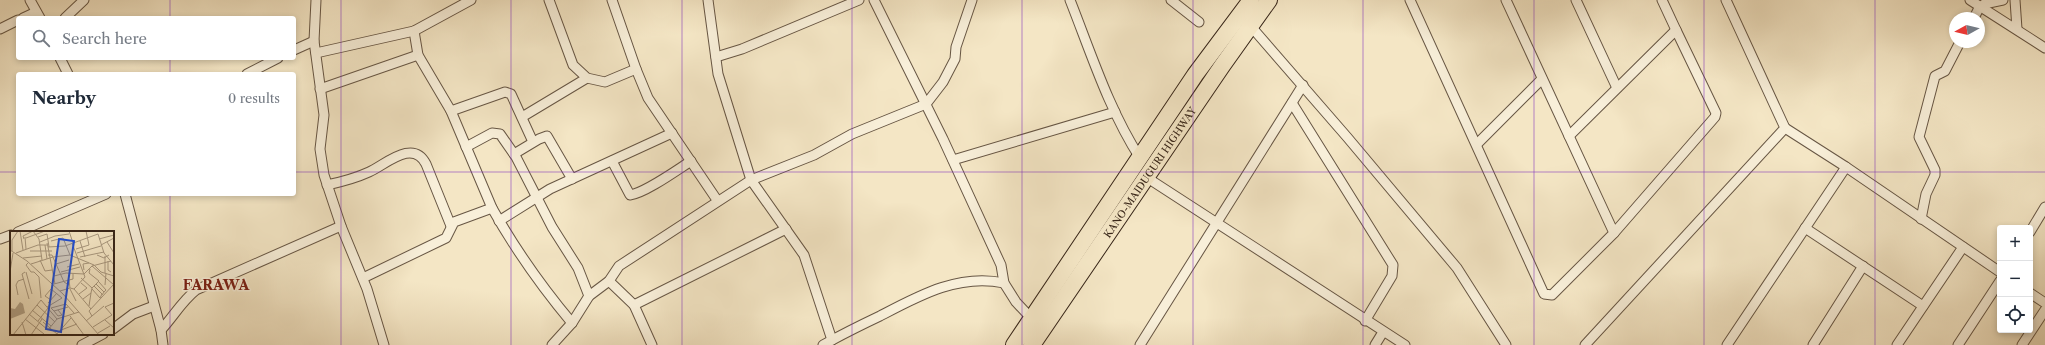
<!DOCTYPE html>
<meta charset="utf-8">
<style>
:root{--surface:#fff;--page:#f6f6f7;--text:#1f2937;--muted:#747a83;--line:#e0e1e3}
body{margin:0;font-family:"Libre Caslon Text",serif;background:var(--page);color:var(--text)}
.controls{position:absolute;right:12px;bottom:12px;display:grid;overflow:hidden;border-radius:4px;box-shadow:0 2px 6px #0003}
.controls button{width:36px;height:36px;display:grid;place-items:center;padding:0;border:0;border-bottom:1px solid var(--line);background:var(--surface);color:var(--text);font:20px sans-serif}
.compass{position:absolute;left:1949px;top:12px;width:36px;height:36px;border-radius:50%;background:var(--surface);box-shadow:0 2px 6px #0003;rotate:262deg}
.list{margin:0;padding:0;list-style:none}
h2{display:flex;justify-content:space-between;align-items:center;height:52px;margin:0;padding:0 16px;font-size:17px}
h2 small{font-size:13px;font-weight:400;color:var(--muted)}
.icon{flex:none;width:22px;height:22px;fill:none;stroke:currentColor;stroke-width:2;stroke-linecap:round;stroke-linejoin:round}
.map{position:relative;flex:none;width:2045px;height:345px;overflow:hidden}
.search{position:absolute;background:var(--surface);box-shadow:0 2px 6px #0003;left:16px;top:16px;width:280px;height:44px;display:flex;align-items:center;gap:10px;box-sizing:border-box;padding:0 14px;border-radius:4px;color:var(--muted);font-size:15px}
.panel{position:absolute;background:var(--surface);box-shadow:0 2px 6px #0003;left:16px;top:72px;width:280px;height:124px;border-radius:4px}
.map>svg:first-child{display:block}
</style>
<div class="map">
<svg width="2045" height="345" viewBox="0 0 2045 345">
<rect width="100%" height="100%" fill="#f4e6c5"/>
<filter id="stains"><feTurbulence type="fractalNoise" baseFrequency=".005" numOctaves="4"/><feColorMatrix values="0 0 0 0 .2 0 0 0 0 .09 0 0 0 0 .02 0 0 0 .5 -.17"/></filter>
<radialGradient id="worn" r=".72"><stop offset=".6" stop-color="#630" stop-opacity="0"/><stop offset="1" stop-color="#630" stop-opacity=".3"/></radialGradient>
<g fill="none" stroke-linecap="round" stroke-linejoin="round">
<defs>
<g id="street">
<polyline points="30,0 40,18"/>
<polyline points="316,0 314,41 324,115 320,149 324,175 341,226 367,289 384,345"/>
<path d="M471,0L414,31L418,55L451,111L492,208C515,249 541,286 572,323"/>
<polyline points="549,0 573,65 587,78 605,82 636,69"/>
<polyline points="612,0 636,69 648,98 717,200"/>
<polyline points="708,0 718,74 751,180 804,255 832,340"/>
<polyline points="874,0 943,139 1001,265 1004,283 1016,302 1032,319"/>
<path d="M1070,0C1091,53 1109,110 1140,158"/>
<polyline points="1171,0 1199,22"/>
<polyline points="1410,0 1544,294 1552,295 1614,233 1506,0"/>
<polyline points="1576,0 1617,88"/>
<polyline points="1662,0 1676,30"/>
<polyline points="1970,0 2045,48"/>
<polyline points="2015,0 2017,29"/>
<polyline points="1984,4 2003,0"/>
<polyline points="23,18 36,12"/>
<polyline points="65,18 84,0"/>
<polyline points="1974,18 1980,6"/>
<polyline points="1248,23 1347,137 1457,268 1506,345"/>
<polyline points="0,29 18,20"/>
<polyline points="294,50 314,41"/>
<polyline points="316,53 414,31"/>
<polyline points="716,57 742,49 859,0"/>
<polyline points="60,58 68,74"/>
<polyline points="247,74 278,58"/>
<polyline points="320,89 418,55"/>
<polyline points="1292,103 1393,265 1392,276 1365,321"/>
<polyline points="451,111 505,92 511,94 533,142"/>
<polyline points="522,117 587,78"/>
<polyline points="1785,128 1846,167 2000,272"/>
<polyline points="1569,136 1676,30 1716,113 1715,117 1614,233"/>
<polyline points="1477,144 1542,79"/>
<polyline points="466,147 492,133 500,134 516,157 552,227 578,268 589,296"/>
<polyline points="514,154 539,139 547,136 572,179"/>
<polyline points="953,160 1115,112"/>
<path d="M612,161L630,195C645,193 677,170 691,161"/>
<polyline points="1146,177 1405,345"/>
<path d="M327,185C341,182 356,178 369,172C385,165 413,138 426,164L451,226"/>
<polyline points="125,194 161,330 163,345"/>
<polyline points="1921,219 1926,194 1935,175 1935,170 1919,137 1935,76 1945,71 1960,42"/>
<polyline points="499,221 550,189 672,133"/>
<polyline points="1805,228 1923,306"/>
<polyline points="18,232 106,194"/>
<polyline points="2030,232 2045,207"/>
<polyline points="0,239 11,235"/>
<polyline points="363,278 446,238 454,222 492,208"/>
<polyline points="609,281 634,305 652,345"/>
<polyline points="2030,293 2045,303"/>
<polyline points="634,305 786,229"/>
<polyline points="113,329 133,314 154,306"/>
<path d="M161,330C173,317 182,301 196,290L341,226"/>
<polyline points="82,345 103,334"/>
<polyline points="552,345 572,323 589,296 609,281 619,266 751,180 814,155 852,134 926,104 943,82 955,59 956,47 972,0"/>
<path d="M823,345C841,335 861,325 880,316C918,296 959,273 1004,283"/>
<polyline points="1140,345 1303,85"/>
<polyline points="1375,345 1383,332"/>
<polyline points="1585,345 1785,128 1726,0"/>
<polyline points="1727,345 1846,167"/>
<polyline points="1813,345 1863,266"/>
<polyline points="1897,345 1963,247"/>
<polyline points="1958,345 2000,281"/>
<polyline points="2022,345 2045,310"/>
</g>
<g id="highway">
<polyline points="1014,345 1195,75 1251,0"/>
<path id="s1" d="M1032,345L1222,66L1269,0"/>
</g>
</defs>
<!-- street casing -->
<use href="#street" stroke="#675644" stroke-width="11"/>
<!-- highway casing -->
<use href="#highway" stroke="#382619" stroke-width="18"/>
<!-- street -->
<use href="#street" stroke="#f8efd9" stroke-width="9"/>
<!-- highway -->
<use href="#highway" stroke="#f4e6c5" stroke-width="16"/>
</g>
<!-- grid -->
<path fill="none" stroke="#7b2cbf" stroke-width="1" stroke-opacity="0.55" d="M170,0V18M341,0V345M511,0V345M682,0V345M852,0V345M1022,0V345M1193,0V345M1363,0V345M1534,0V345M1704,0V345M1875,0V345M170,58V74M0,172H18M294,172H2045M170,194V345"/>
<g text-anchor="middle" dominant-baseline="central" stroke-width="3" stroke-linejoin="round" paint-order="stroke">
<!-- street labels -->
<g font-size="10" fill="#382619" stroke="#f8efd9">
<text stroke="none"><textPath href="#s1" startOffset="209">KANO-MAIDUGURI HIGHWAY</textPath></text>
</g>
<!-- district labels -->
<g font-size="14" font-weight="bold" fill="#7a1f14" stroke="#f8efd9">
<text x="216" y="285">FARAWA</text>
</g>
</g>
<!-- overview -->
<g transform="translate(10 231)">
<rect width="104" height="104" fill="#f4e6c5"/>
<path d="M10,71L13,73L15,82L0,88V77L5,78Z" fill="#b4a58b"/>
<path fill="none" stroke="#a99980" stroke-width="1" d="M10,0L13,19M23,0L29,8L32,29M59,0L63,12M15,6L16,18M28,6L37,3L39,16M16,7L35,0M14,8L13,5L23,0M89,8L104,4M41,10L53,7L60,24M70,10L75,26M30,11L45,5L59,3M97,11L104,22M37,12L38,16L55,15L88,3L94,22L104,34M62,12L75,46L64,58M35,14L37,28M91,14L104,7M38,16L45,53M66,18L79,14L76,0M0,19L17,30L53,63L89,104M2,20V9L8,0M20,20H42M6,22L28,14H37M67,22L91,15M38,24H42L54,51L59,54M87,24L94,27L99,24M95,25V42M70,26L94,21M13,27L32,25M30,29L35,40L42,39M98,30V39L101,41M18,32L16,34L21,41H24L29,46L31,67M21,33L43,26L60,24L84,34L91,41L104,45M46,33L59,29M82,35L104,54M57,36L69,33M80,38L79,42L89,50L82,57M74,39L73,33L79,32M0,41L3,22M15,41L12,43L19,68M16,41L22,63M51,41L70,36M74,43L82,35L101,30M44,45L56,42L74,43M71,47L82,57L81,62M89,51L96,59L94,61M44,53L59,49M86,53L94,61L92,64M95,54L96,42M84,55L92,63L90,67M60,57L64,58L81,78M60,58L66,70M82,58L90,67M50,60L60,57L59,49L63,48V42M69,63L77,57L71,52M8,64L6,54L8,50L14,48M73,68L81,62L79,75M41,69L35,65L41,58L52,67M38,72L47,62M27,74L45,91M37,76L52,67M41,77L56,73L64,82M41,77L44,80L58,76M22,79L41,95M44,80L48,85L52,84L48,79M19,83L38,99L47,88M60,85L74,104M82,85L79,80L104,53M15,88L34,103M95,89L104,97M28,90L38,77M76,90L94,75M12,91L16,104M33,91L47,103M83,96L102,84L95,76L104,72M51,99L67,93M88,102L100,95M3,104L31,69L47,88L69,81M21,104L32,88M46,104L61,87"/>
<path fill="#1d4ed8" fill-opacity="0.15" stroke="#1d4ed8" stroke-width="2" d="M49,8L64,10L51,101L36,98Z"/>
<rect width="104" height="104" fill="none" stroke="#382619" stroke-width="2"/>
</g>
<rect width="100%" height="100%" filter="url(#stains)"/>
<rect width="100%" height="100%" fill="url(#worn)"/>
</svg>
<div class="controls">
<button>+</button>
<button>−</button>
<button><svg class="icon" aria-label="locate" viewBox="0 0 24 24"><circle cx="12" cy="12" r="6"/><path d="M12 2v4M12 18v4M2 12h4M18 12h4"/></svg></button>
</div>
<svg class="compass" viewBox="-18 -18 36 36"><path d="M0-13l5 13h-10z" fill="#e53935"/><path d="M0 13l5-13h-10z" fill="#747a83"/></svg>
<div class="search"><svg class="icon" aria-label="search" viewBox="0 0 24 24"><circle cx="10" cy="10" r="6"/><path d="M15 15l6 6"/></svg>Search here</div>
<section class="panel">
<h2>Nearby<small>0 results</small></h2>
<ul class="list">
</ul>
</section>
</div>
